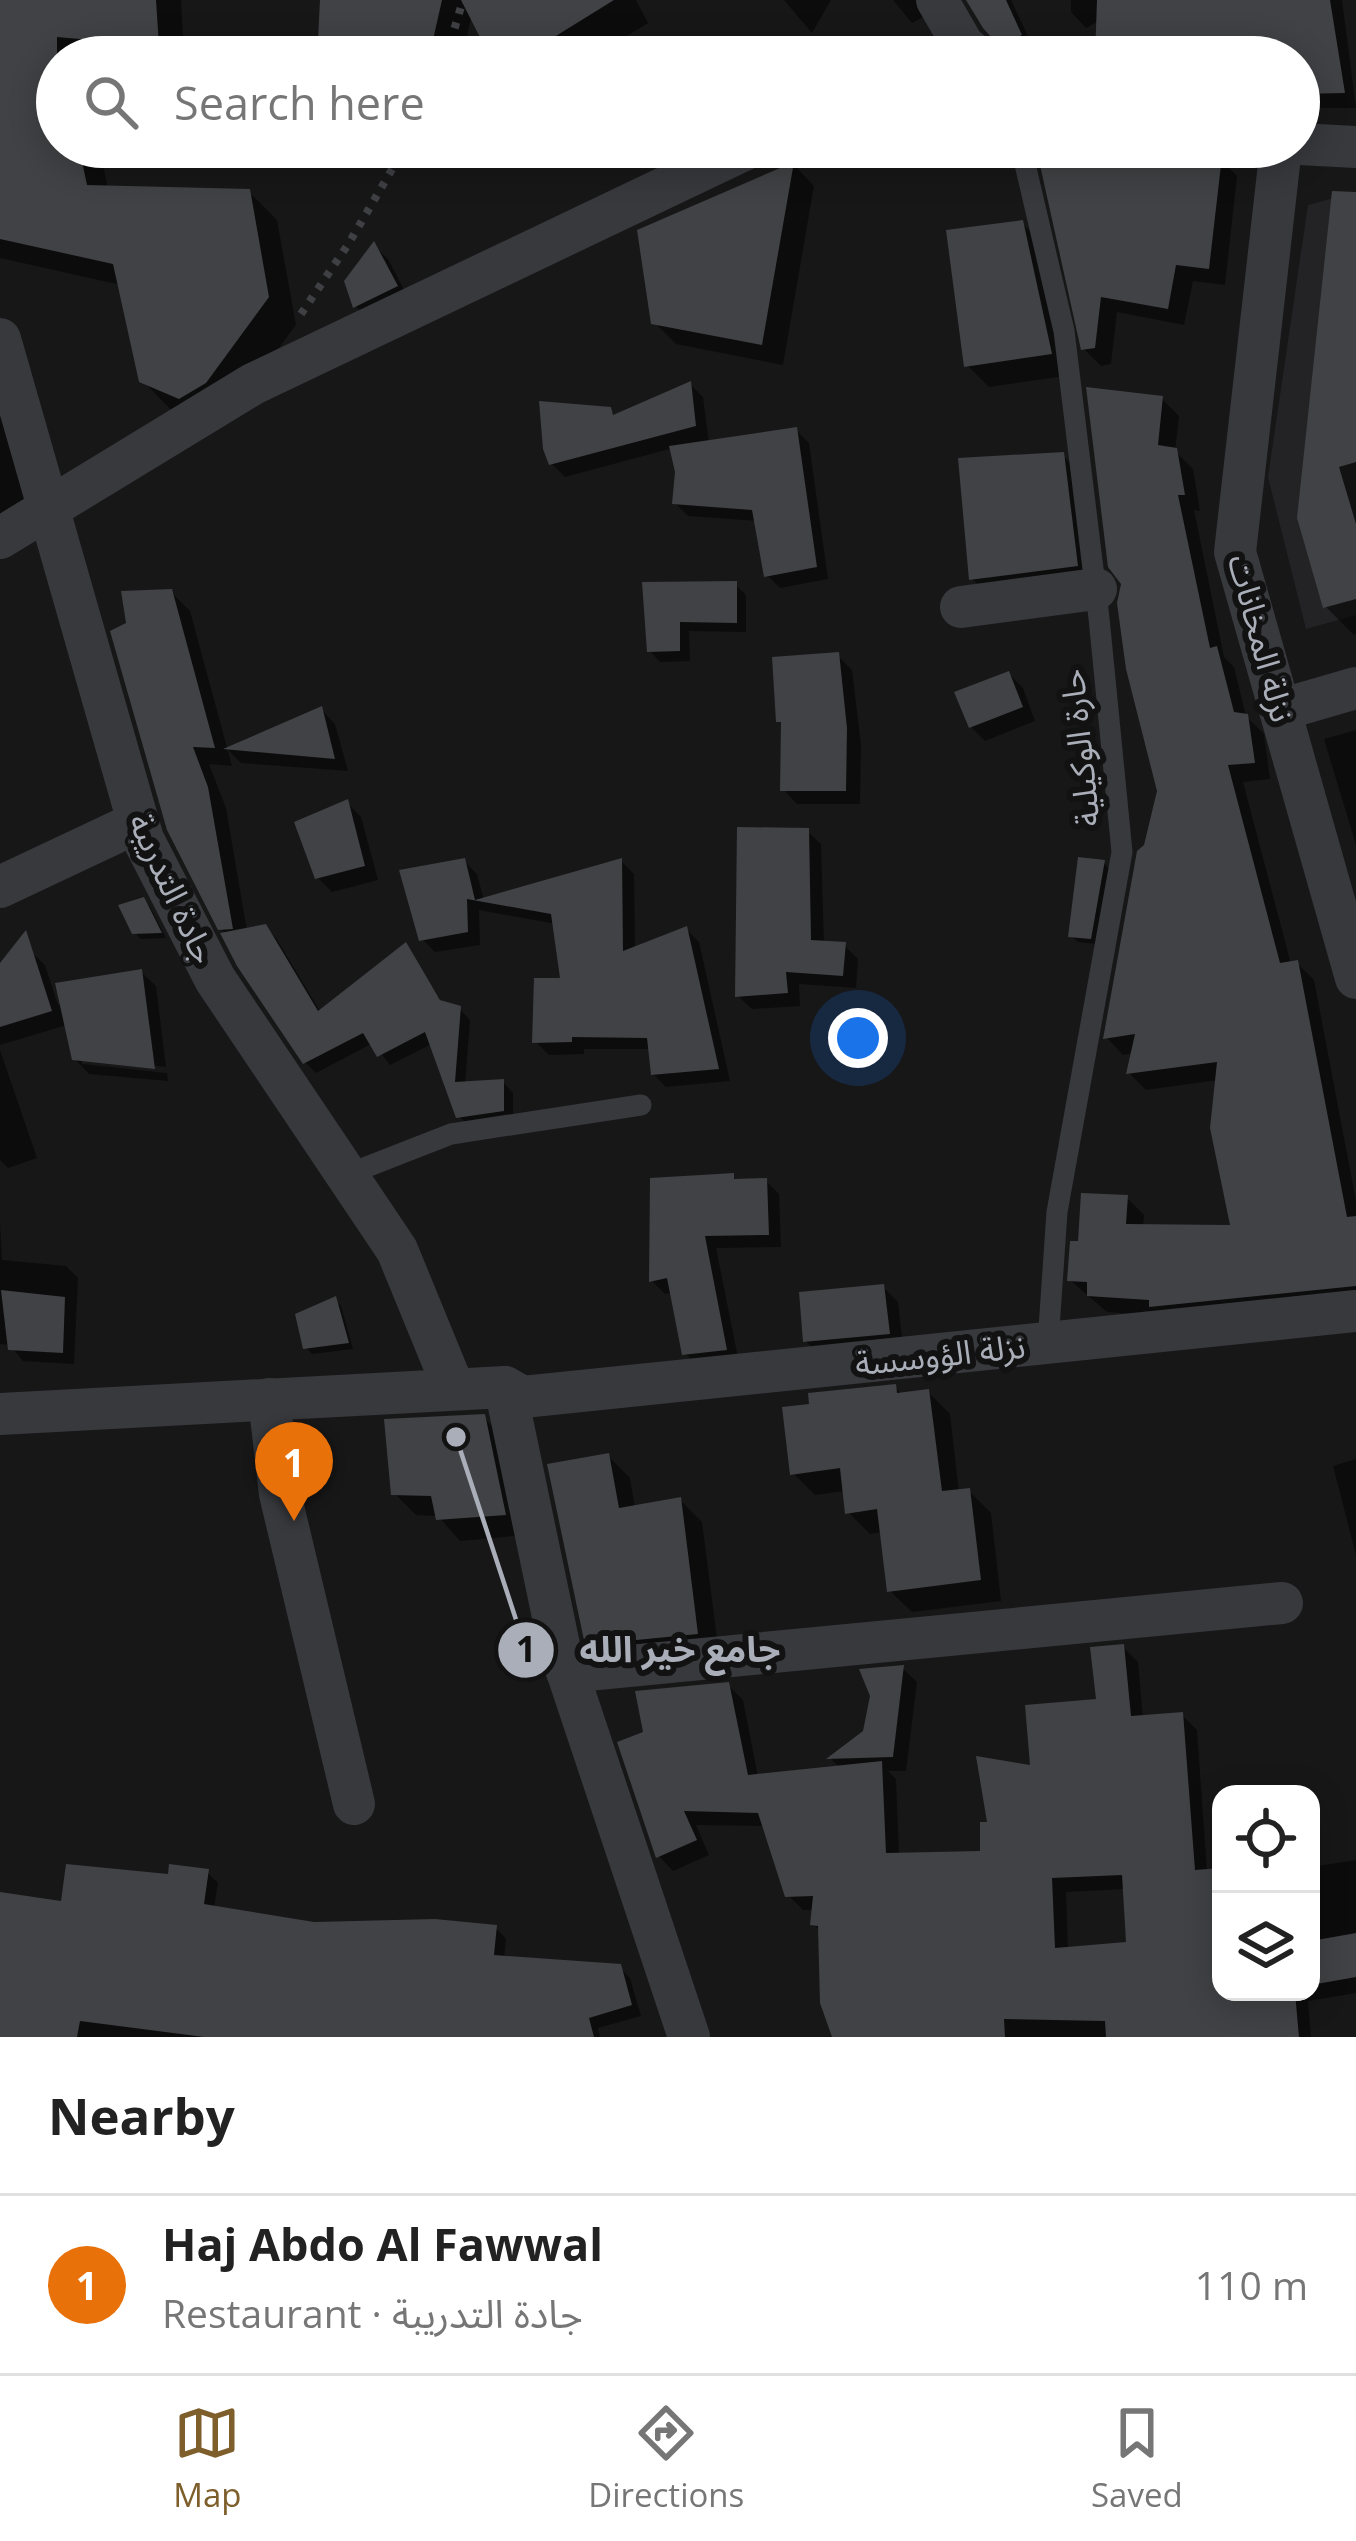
<!DOCTYPE html>
<meta charset="utf-8">
<style>
:root{--surface:#fff;--page:#f6f6f6;--text:#222;--muted:#767676;--line:#e0e0e0;--accent:#7e5f2c}
body{margin:0;font-family:"Open Sans","Noto Sans Arabic",sans-serif;background:var(--page);color:var(--text)}
.controls{position:absolute;right:36px;bottom:36px;display:grid;overflow:hidden;border-radius:24px;box-shadow:0 6px 30px #0003}
.controls button{width:108px;height:108px;display:grid;place-items:center;padding:0;border:0;border-bottom:3px solid var(--line);background:var(--surface);color:var(--text);font:60px sans-serif}
.you{position:absolute;left:858px;top:1038px;width:42px;height:42px;margin:-30px;border:9px solid #fff;border-radius:50%;background:#1a73e8;box-shadow:0 0 0 18px #1a73e833}
.badge{display:grid;place-items:center;width:78px;height:78px;border-radius:50%;background:var(--accent);color:#fff;font-size:39px;font-weight:700}
.pin{position:absolute;translate:-50% -99px;filter:drop-shadow(0 3px 6px #0008)}
.pin::after{content:'';position:absolute;top:63px;width:42px;height:36px;background:inherit;clip-path:polygon(0 0,100% 0,50% 100%)}
.list{margin:0;padding:0;list-style:none}
h2{display:flex;justify-content:space-between;align-items:center;height:156px;margin:0;padding:0 48px;font-size:51px}
h2 small{font-size:39px;font-weight:400;color:var(--muted)}
.list li{display:grid;grid-template-columns:78px 1fr auto;gap:36px;align-items:center;box-sizing:border-box;height:180px;padding:0 48px;border-top:3px solid var(--line)}
.list b{display:block;font-size:45px;white-space:nowrap}
.list p{margin:0;font-size:39px;white-space:nowrap;color:var(--muted)}
.list em{font-size:39px;font-style:normal;color:var(--muted)}
.icon{flex:none;width:66px;height:66px;fill:none;stroke:currentColor;stroke-width:2;stroke-linecap:round;stroke-linejoin:round}
.map{position:relative;flex:none;width:1356px;height:2037px;overflow:hidden}
.search{position:absolute;background:var(--surface);box-shadow:0 6px 30px #0003;left:36px;right:36px;top:36px;height:132px;display:flex;align-items:center;gap:30px;box-sizing:border-box;padding:0 42px;border-radius:66px;color:var(--muted);font-size:45px}
.sheet{height:336px;background:var(--surface)}
nav{display:flex;justify-content:space-around;align-items:center;box-sizing:border-box;height:168px;border-top:3px solid var(--line);background:var(--surface);font-size:33px;color:var(--muted)}
nav a{display:grid;justify-items:center;gap:6px}
nav .on{color:var(--accent)}
.map>svg:first-child{display:block}
</style>
<div class="map">
<svg width="1356" height="2037" viewBox="0 0 1356 2037">
<rect width="100%" height="100%" fill="#171718"/>
<!-- built -->
<polygon fill="#232325" points="1356,192 1356,615 1306,629 1268,477 1308,205"/>
<!-- shadow -->
<g fill="#0007" fill-rule="evenodd">
<polygon points="0,0 181,0 184,57 57,57 57,147 99,147 108,188 249,192 277,220 296,325 233,410 209,425 170,409 142,380 121,285 0,258"/>
<polygon points="323,0 636,0 648,23 593,57 493,57 472,14 462,57 340,57 321,38"/>
<polygon points="784,0 831,0 812,33"/>
<polygon points="893,0 929,0 925,16 912,23"/>
<polygon points="969,0 1011,0 1034,49 1015,57"/>
<polygon points="1071,0 1342,0 1356,108 1299,108 1299,57 1098,57 1099,21 1086,28 1071,12"/>
<polygon points="1039,147 1115,147 1220,159 1237,176 1225,285 1193,281 1184,325 1117,312 1111,364 1101,366 1084,349"/>
<polygon points="794,165 814,186 783,365 676,344 654,322 641,232"/>
<polygon points="1022,223 1043,245 1072,375 989,387 967,365"/>
<polygon points="1356,224 1356,634 1354,635 1326,607"/>
<polygon points="374,246 388,259 410,301 370,321 356,306"/>
<polygon points="0,360 45,525 0,551"/>
<polygon points="690,384 703,397 709,443 796,430 809,443 828,579 780,588 767,575 757,521 688,516 675,503 678,472 673,448 565,477 551,463 609,410 616,417"/>
<polygon points="1162,399 1179,416 1175,451 1193,469 1200,511 1194,510 1224,657 1234,667 1246,716 1264,734 1270,779 1243,782 1291,964 1297,963 1314,980 1356,1201 1356,1305 1162,1316 1107,1312 1070,1280 1081,1244 1127,1198 1144,1215 1143,1227 1233,1228 1218,1080 1146,1090 1129,1073 1133,1053 1123,1055 1107,1038 1160,791 1129,668"/>
<polygon points="1062,455 1084,476 1098,587 994,600 972,579"/>
<polygon points="735,584 746,595 746,632 689,631 690,661 660,662 650,651 645,585"/>
<polygon points="171,592 190,611 232,766 209,764 226,808 247,931 265,927 276,938 321,1013 406,946 444,1005 460,1009 470,1020 465,1084 503,1082 513,1093 513,1120 470,1127 459,1116 432,1044 390,1065 373,1043 316,1073 305,1062 221,928 170,828"/>
<polygon points="838,656 852,670 861,745 860,804 797,804 783,789 784,726 779,721"/>
<polygon points="1009,674 1023,688 1035,721 985,741 971,727"/>
<polygon points="321,709 335,724 348,771 241,763 228,750"/>
<polygon points="1356,730 1356,845 1324,739"/>
<polygon points="347,803 361,817 378,880 332,892 318,878"/>
<polygon points="807,831 821,844 824,944 844,945 858,959 856,988 799,984 800,1006 752,1009 738,996"/>
<polygon points="464,861 477,874 484,901 621,861 634,874 635,949 686,929 699,942 730,1081 666,1087 653,1074 651,1049 584,1049 584,1054 549,1055 536,1042 564,980 556,924 479,910 480,945 435,952 422,939"/>
<polygon points="1104,863 1110,870 1097,944 1078,942 1071,936"/>
<polygon points="143,900 150,907 166,938 141,939 134,932"/>
<polygon points="30,951 45,965 58,1005 141,972 156,986 166,1067 82,1058 82,1064 167,1073 168,1081 89,1074 75,1059 67,1025 0,1045 0,968"/>
<polygon points="0,1050 37,1158 8,1168 0,1160"/>
<polygon points="732,1176 738,1182 766,1181 779,1194 781,1247 716,1248 739,1363 698,1367 685,1353 673,1292 665,1294 652,1281"/>
<polygon points="0,1222 2,1260 66,1266 78,1278 74,1364 23,1361 10,1345 0,1344"/>
<polygon points="883,1287 898,1302 903,1347 820,1356 806,1341"/>
<polygon points="335,1300 341,1306 353,1349 312,1354 306,1347"/>
<polygon points="894,1387 903,1395 928,1392 950,1414 959,1492 969,1491 991,1513 1001,1601 912,1612 890,1591 883,1532 870,1534 848,1512 845,1491 815,1495 793,1473"/>
<polygon points="483,1417 505,1439 525,1535 460,1541 438,1516 416,1515 394,1493"/>
<polygon points="608,1456 630,1478 635,1508 680,1500 702,1522 719,1654 610,1665 588,1643"/>
<polygon points="1356,1459 1356,1555 1333,1466"/>
<path d="M1123,1647L1138,1662L1143,1718L1182,1715L1197,1730L1207,1872L1221,1871V1992H1311V1867L1356,1860V1993L1308,2001L1311,2037H835L821,1932L813,1924L814,1910H803L788,1895L765,1826L696,1825L709,1855L673,1871L659,1856L646,1734L728,1685L743,1700L758,1777L840,1768L831,1759L866,1733L902,1668L917,1682L906,1771H888L896,1779L899,1856L983,1854L990,1824L1033,1768L1099,1702ZM1126,1889L1130,1945L1068,1950L1066,1892Z"/>
<polygon points="207,1872 218,1883 214,1908 314,1925 496,1928 506,1939 504,1959 619,1967 630,1978 641,2016 598,2028 600,2037 0,2037 0,1895 64,1904 170,1877"/>
</g>
<!-- building -->
<g fill="#414245" fill-rule="evenodd">
<polygon points="0,0 156,0 159,46 57,37 57,147 79,147 87,185 250,189 269,297 206,383 179,399 139,382 113,264 0,239"/>
<polygon points="320,0 442,0 430,53 318,39"/>
<polygon points="461,0 614,0 522,57 490,57"/>
<polygon points="966,0 1006,0 1022,35 999,46 983,28"/>
<polygon points="1097,0 1330,0 1345,93 1299,94 1299,57 1095,57"/>
<polygon points="1036,147 1163,147 1222,156 1209,269 1176,265 1168,309 1101,297 1095,348 1081,350"/>
<polygon points="794,162 762,345 651,324 637,230"/>
<polygon points="1332,191 1356,192 1356,462 1339,467 1356,524 1356,599 1323,608 1297,518"/>
<polygon points="1023,220 1052,354 964,367 946,230"/>
<polygon points="374,241 398,286 353,308 344,281"/>
<polygon points="691,381 696,426 549,465 543,449 539,401 611,407 613,415"/>
<polygon points="1086,387 1163,396 1158,445 1177,448 1185,495 1178,495 1210,648 1217,646 1234,712 1248,714 1255,763 1228,765 1280,963 1298,960 1347,1217 1356,1216 1356,1286 1149,1307 1149,1300 1087,1296 1087,1282 1067,1281 1070,1241 1078,1241 1081,1193 1128,1195 1126,1224 1230,1225 1210,1128 1217,1062 1126,1074 1135,1034 1103,1039 1137,851 1144,845 1157,791 1126,669 1117,603 1121,584 1108,567"/>
<polygon points="797,427 817,567 764,577 752,510 672,504 675,472 669,446"/>
<polygon points="1064,452 1078,566 969,580 958,458"/>
<polygon points="737,581 737,623 680,622 680,651 647,652 642,582"/>
<polygon points="172,589 215,748 193,747 208,787 233,929 218,930 167,830 110,631 126,623 121,591"/>
<polygon points="839,652 847,728 846,791 780,791 781,722 776,722 772,657"/>
<polygon points="1009,671 1023,707 969,728 954,692"/>
<polygon points="322,706 335,759 223,749"/>
<polygon points="348,799 365,866 315,879 294,822"/>
<polygon points="737,827 809,828 811,940 846,942 843,976 786,972 788,993 735,997"/>
<polygon points="1078,857 1105,860 1091,939 1068,937"/>
<polygon points="465,858 475,900 622,858 623,951 687,926 719,1069 651,1075 647,1038 572,1037 572,1042 532,1043 534,978 560,978 551,914 467,899 468,932 419,941 399,870"/>
<polygon points="144,897 162,933 132,934 118,905"/>
<polygon points="266,924 318,1011 406,942 440,1000 461,1006 455,1082 504,1079 504,1111 456,1118 425,1032 377,1057 363,1033 303,1064 237,966 220,933"/>
<polygon points="26,930 52,1011 0,1027 0,963"/>
<polygon points="142,969 155,1069 72,1060 55,983"/>
<polygon points="734,1173 734,1179 767,1178 769,1235 705,1236 727,1350 682,1355 667,1278 649,1282 650,1178"/>
<polygon points="884,1284 890,1334 803,1342 799,1292"/>
<polygon points="1,1290 65,1297 63,1353 8,1350"/>
<polygon points="336,1296 349,1343 303,1349 295,1314"/>
<polygon points="896,1384 897,1393 929,1389 942,1491 970,1488 981,1580 887,1592 877,1509 845,1514 840,1468 790,1475 782,1407 809,1404 808,1393"/>
<polygon points="485,1414 506,1515 436,1520 431,1496 391,1495 384,1419"/>
<polygon points="609,1453 619,1508 681,1497 698,1634 585,1645 547,1464"/>
<path d="M1124,1644L1131,1716L1183,1712L1195,1870L1221,1868V1992H1295L1299,2037H1106L1105,2021L1004,2019L1005,2037H832L820,2003L818,1926L810,1925L813,1896L785,1897L758,1813L684,1811L697,1840L656,1858L617,1742L643,1732L635,1691L729,1682L748,1775L882,1761L886,1853L980,1851V1822H987L976,1756L1030,1765L1025,1705L1096,1699L1090,1647ZM1122,1875L1126,1942L1055,1948L1052,1878Z"/>
<polygon points="904,1665 893,1757 826,1759 863,1731 870,1696 859,1669"/>
<polygon points="66,1864 168,1874 169,1864 209,1869 204,1904 314,1922 435,1919 497,1925 494,1955 621,1964 632,2005 589,2018 594,2037 204,2037 80,2021 77,2037 0,2037 0,1892 61,1901"/>
<polygon points="1356,1933 1356,1977 1311,1985 1311,1941"/>
</g>
<g fill="none" stroke-linecap="round" stroke-linejoin="round">
<!-- path -->
<g stroke="#3e4044" stroke-width="8" stroke-dasharray="6 9" stroke-linecap="butt">
<polyline points="446,57 463,0"/>
<polyline points="301,314 349,243 405,147"/>
</g>
<!-- lane -->
<g stroke="#38393d" stroke-width="21">
<polyline points="1021,147 1064,331 1099,618 1122,852 1057,1212 1048,1343"/>
<polyline points="346,1175 451,1134 641,1105"/>
</g>
<!-- street -->
<g stroke="#38393d" stroke-width="42">
<polyline points="937,0 963,45 977,57"/>
<polyline points="1299,144 1356,147"/>
<polyline points="1281,147 1235,552 1356,978"/>
<polyline points="0,339 143,839 215,979 397,1250 454,1389"/>
<polyline points="0,538 253,384 750,147"/>
<polyline points="961,607 1096,589"/>
<polyline points="1280,710 1356,688"/>
<polyline points="0,887 138,822"/>
<polyline points="505,1387 560,1650 689,2037"/>
<polyline points="269,1399 280,1494 354,1804"/>
<polyline points="0,1414 505,1387 523,1397 1356,1311"/>
<polyline points="567,1672 1282,1603"/>
</g>
</g>
<g text-anchor="middle" dominant-baseline="central" stroke-width="12" stroke-linejoin="round" paint-order="stroke">
<!-- street labels -->
<g font-size="33" fill="#a9aeb8" stroke="#121213">
<text transform="translate(1262 638) rotate(75)">نزلة المخانات</text>
<text transform="translate(1079 748) rotate(-96)">حارة الوكيلية</text>
<text transform="translate(173 888) rotate(65)">جادة التدريبة</text>
<text transform="translate(940 1354) rotate(-6)">نزلة الؤوسسة</text>
</g>
</g>
<!-- callouts -->
<path fill="none" stroke="#a9aeb8" stroke-width="4.5" d="M456 1437L526 1650"/>
<g fill="#a9aeb8" stroke="#121213" stroke-width="4.5">
<circle cx="456" cy="1437" r="12"/>
<circle cx="526" cy="1650" r="30"/>
</g>
<g font-size="36" text-anchor="middle" font-weight="bold" fill="#111">
<text x="526" y="1662">1</text>
</g>
<g font-size="36" text-anchor="middle" font-weight="bold" fill="#a9aeb8" stroke="#121213" stroke-width="12" stroke-linejoin="round" paint-order="stroke">
<text x="680" y="1662">جامع خير الله</text>
</g>
</svg>
<div class="controls">
<button><svg class="icon" aria-label="locate" viewBox="0 0 24 24"><circle cx="12" cy="12" r="6"/><path d="M12 2v4M12 18v4M2 12h4M18 12h4"/></svg></button>
<button><svg class="icon" aria-label="layers" viewBox="0 0 24 24"><path d="M12 4l9 5-9 5-9-5zM3 14l9 5 9-5"/></svg></button>
</div>
<div class="you"></div>
<div class="pin badge" style="left:294px;top:1521px;background:#e8710a">1</div>
<div class="search"><svg class="icon" aria-label="search" viewBox="0 0 24 24"><circle cx="10" cy="10" r="6"/><path d="M15 15l6 6"/></svg>Search here</div>
</div>
<section class="sheet">
<h2>Nearby<small></small></h2>
<ul class="list">
<li><span class="badge" style="background:#e8710a">1</span><div><b>Haj Abdo Al Fawwal</b><p>Restaurant · جادة التدريبة</p></div><em>110 m</em></li>
</ul>
</section>
<nav>
<a class="on"><svg class="icon" aria-label="map" viewBox="0 0 24 24"><path d="M3 6l6-2 6 2 6-2v14l-6 2-6-2-6 2zM9 4v14M15 6v14"/></svg>Map</a>
<a><svg class="icon" aria-label="directions" viewBox="0 0 24 24"><path d="M12 3l9 9-9 9-9-9zM9 14v-3h6M13 9l2 2-2 2"/></svg>Directions</a>
<a><svg class="icon" aria-label="saved" viewBox="0 0 24 24"><path d="M7 4h10v16l-5-4-5 4z"/></svg>Saved</a>
</nav>
